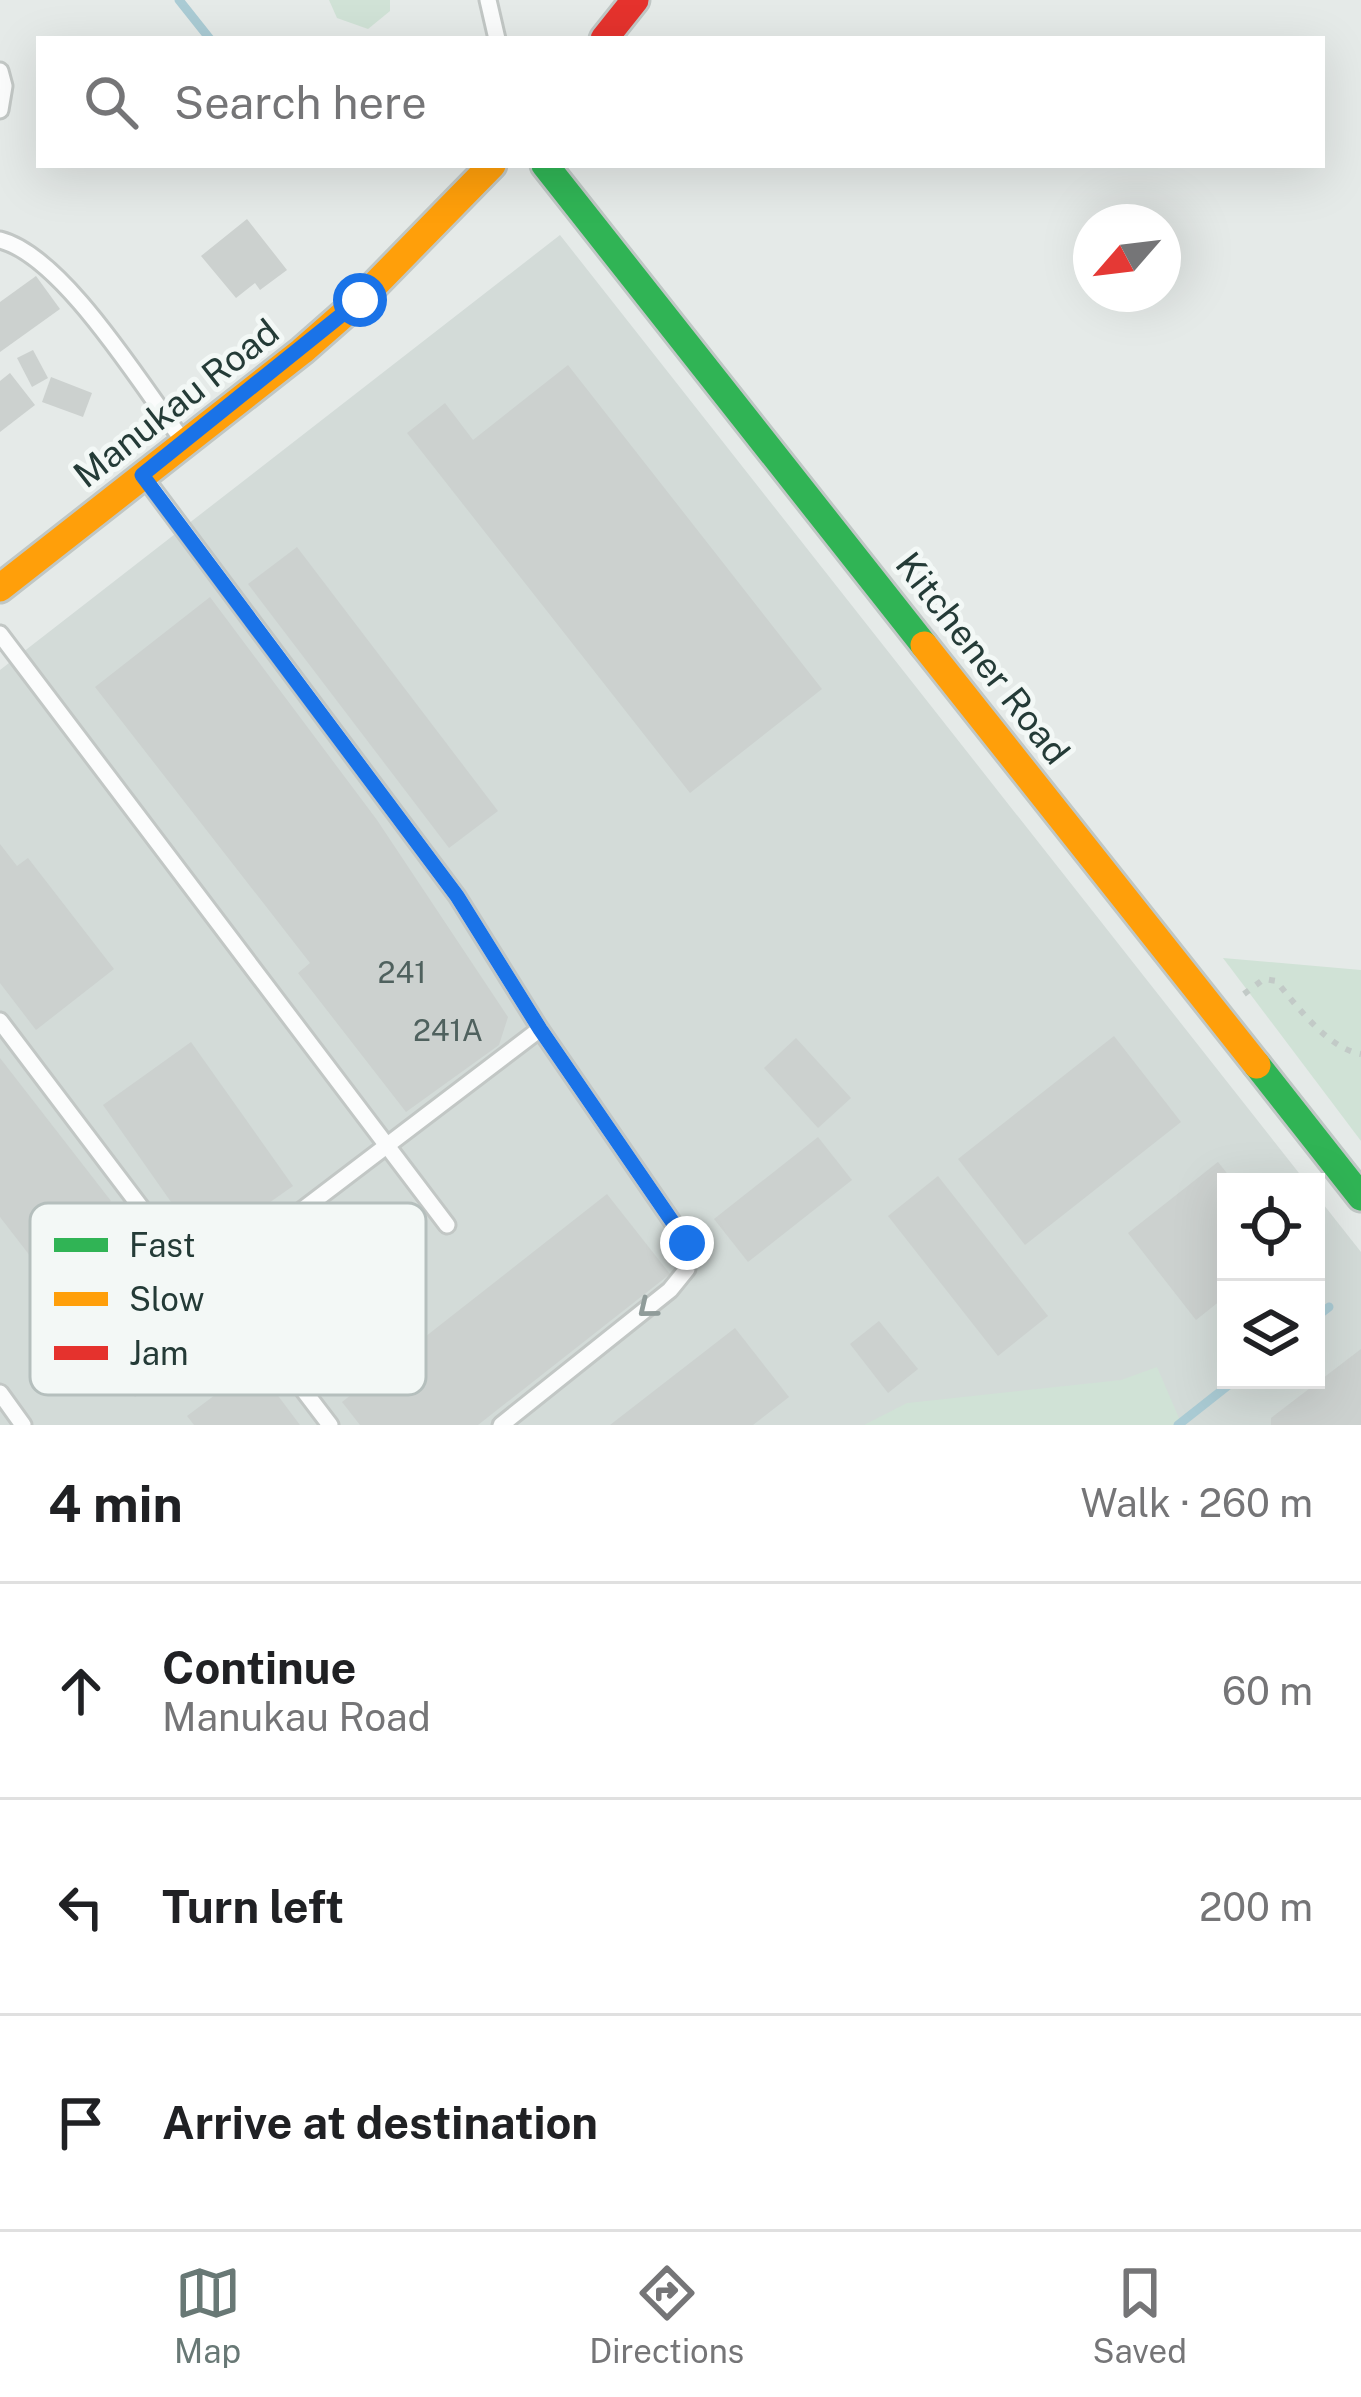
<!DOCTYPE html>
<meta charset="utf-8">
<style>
:root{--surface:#fff;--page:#f6f6f6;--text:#202124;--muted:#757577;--line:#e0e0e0;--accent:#687875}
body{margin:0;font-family:"Public Sans",sans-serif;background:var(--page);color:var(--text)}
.controls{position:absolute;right:36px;bottom:36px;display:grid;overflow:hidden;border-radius:0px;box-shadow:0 12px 48px #0002}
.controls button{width:108px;height:108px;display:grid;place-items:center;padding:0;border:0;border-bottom:3px solid var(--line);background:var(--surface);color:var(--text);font:60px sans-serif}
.compass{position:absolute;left:1073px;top:204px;width:108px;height:108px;border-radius:50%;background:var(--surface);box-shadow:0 12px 48px #0002;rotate:242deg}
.stop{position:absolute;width:36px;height:36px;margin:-27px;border:9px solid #1a73e8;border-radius:50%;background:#fff}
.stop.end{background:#1a73e8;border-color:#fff;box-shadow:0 3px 12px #0008}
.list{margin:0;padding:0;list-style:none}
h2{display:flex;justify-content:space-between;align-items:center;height:156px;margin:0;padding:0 48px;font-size:51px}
h2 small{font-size:39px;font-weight:400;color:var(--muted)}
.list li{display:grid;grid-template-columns:78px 1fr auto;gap:36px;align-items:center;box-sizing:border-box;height:216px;padding:0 48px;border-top:3px solid var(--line)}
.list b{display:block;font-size:45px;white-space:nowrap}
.list p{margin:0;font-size:39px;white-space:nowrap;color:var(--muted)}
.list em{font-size:39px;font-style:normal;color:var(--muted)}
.icon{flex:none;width:66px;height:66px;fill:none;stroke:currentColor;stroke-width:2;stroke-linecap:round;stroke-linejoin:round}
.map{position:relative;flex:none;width:1361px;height:1425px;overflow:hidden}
.search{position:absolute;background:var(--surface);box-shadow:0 12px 48px #0002;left:36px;right:36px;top:36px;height:132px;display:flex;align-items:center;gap:30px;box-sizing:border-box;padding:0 42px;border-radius:0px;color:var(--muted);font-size:45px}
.sheet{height:804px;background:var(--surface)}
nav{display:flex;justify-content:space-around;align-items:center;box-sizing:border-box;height:168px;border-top:3px solid var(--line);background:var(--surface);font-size:33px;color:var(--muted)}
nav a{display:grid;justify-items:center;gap:6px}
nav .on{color:var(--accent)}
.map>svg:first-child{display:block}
</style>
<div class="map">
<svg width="1361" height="1425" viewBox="0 0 1361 1425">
<rect width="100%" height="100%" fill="#e5eae8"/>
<!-- built -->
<polygon fill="#d3dbd8" points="560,235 1306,1182 1226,1182 1226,1380 1316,1380 1316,1195 1361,1252 1361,1425 0,1425 0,670"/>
<!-- green -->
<g fill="#d0e2d6">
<polygon points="329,0 390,0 390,11 368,29 337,18"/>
<polygon points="1223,958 1361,970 1361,1141"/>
<polygon points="1157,1367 1182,1425 864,1425 907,1403 1121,1380"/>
</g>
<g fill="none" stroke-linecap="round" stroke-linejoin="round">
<!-- stream -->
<g stroke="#aacbd4" stroke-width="9">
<polyline points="179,0 210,39"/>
<polyline points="1316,1317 1329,1307"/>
<polyline points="1178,1425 1235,1380"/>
</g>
</g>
<!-- building -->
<g fill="#ccd1cf">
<polygon points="247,219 287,270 260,290 255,283 236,298 201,256"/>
<polygon points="36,276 60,309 0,352 0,302"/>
<polygon points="33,350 48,378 32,387 17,358"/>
<polygon points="568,365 822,689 690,793 407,433 445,403 473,440"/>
<polygon points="10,373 35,405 0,432 0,381"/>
<polygon points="51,377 92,393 83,417 42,402"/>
<polygon points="297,547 498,811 449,848 248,584"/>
<polygon points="210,597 377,820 508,1017 499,1045 406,1112 298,973 310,963 95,687"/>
<polygon points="0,844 17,866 28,858 114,969 36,1030 0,983"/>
<polygon points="1114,1036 1181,1122 1025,1245 958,1159"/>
<polygon points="796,1038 851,1098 818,1128 764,1068"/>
<polygon points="191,1042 293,1186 204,1249 103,1105"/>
<polygon points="0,1058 111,1201 34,1261 0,1217"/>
<polygon points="818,1137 852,1180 748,1262 714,1219"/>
<polygon points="1218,1162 1234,1182 1226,1182 1226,1296 1196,1320 1128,1233"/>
<polygon points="938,1176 1048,1316 998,1356 888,1216"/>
<polygon points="607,1194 670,1274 478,1425 360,1425 342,1402"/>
<polygon points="110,1241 192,1356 135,1397 52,1283"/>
<polygon points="879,1321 918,1369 888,1393 850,1344"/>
<polygon points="735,1328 789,1397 753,1425 610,1425"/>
<polygon points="1361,1349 1361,1425 1271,1425 1271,1418"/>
<polygon points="255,1365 300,1425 194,1425 187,1416"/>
</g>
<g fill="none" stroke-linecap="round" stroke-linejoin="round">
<defs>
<g id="lane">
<polyline points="488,0 497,39"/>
<polyline points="0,71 4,86 0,110"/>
<path d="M0,240C63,256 141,385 181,438"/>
<polyline points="144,477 457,896 540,1029 687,1243 687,1269 670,1290 501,1425"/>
<polyline points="0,634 447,1225"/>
<polyline points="0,1021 201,1287 540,1029"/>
<polyline points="201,1287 240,1337 279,1358 330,1425"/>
<polyline points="0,1393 23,1425"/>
</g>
<g id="fast">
<polyline points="545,165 924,645"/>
<polyline points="1257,1065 1361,1197"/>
</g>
<g id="slow">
<polyline points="0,588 302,351 360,300 492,165"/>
<polyline points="924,645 1257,1065"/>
</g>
<polyline id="jam" points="604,39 635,0"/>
</defs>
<!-- lane casing -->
<use href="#lane" stroke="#c2c7c5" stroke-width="21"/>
<!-- fast casing -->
<use href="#fast" stroke="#c0c7c5" stroke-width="33"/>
<!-- slow casing -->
<use href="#slow" stroke="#c0c7c5" stroke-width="33"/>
<!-- jam casing -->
<use href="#jam" stroke="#c0c7c5" stroke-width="33"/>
<!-- path -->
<path stroke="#c2cac7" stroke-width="6" stroke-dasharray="6 9" stroke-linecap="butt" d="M1244,994L1264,979L1276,981C1298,1007 1327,1048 1361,1054"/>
<!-- lane -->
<use href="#lane" stroke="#fbfcfc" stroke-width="15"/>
<!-- fast -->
<use href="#fast" stroke="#30b455" stroke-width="27"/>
<!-- slow -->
<use href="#slow" stroke="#ff9f0a" stroke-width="27"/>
<!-- jam -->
<use href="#jam" stroke="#e5322d" stroke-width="27"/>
</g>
<!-- one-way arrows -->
<defs><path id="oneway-chevron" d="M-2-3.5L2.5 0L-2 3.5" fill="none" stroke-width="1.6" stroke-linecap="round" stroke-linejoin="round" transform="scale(3)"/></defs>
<use stroke="#909c9a" href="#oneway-chevron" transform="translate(647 1309) rotate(141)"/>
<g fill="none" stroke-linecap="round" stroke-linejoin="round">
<!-- route -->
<polyline stroke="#1a73e8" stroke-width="15" points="360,300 142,475 457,896 540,1029 687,1243"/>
</g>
<g text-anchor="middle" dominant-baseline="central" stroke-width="10" stroke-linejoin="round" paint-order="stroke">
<!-- number labels -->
<g font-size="30" fill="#4f615e">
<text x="402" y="972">241</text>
<text x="448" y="1030">241A</text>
</g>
<!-- street labels -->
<g font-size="36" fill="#243b37" stroke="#f3f8f6">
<text transform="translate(176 403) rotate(-38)">Manukau Road</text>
<text transform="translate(983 658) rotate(52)">Kitchener Road</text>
</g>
</g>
<!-- legend -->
<rect x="30" y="1203" width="396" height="192" rx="18" fill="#f3f8f6" stroke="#b5bfbd" stroke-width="3"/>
<rect x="54" y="1238" width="54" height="14" fill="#30b455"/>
<rect x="54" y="1292" width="54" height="14" fill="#ff9f0a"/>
<rect x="54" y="1346" width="54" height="14" fill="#e5322d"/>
<g font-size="33" fill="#243b37">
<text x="129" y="1257">Fast</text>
<text x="129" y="1311">Slow</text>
<text x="129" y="1365">Jam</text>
</g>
</svg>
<div class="controls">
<button><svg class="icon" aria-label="locate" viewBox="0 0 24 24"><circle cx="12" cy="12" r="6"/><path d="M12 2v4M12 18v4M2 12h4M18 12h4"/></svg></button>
<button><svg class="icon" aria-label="layers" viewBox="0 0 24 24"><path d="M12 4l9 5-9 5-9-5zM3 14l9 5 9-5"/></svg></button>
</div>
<svg class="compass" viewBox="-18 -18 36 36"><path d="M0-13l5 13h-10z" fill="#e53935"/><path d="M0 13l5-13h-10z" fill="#757577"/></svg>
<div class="stop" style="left:360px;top:300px"></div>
<div class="stop end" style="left:687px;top:1243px"></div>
<div class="search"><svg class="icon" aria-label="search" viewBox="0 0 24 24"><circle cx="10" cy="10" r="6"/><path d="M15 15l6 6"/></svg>Search here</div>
</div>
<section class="sheet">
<h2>4 min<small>Walk · 260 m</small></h2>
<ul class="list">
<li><svg class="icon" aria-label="ahead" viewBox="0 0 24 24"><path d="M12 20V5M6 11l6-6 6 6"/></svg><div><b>Continue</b><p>Manukau Road</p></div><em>60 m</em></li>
<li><svg class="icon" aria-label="left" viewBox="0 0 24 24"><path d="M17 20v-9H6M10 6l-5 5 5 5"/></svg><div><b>Turn left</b></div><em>200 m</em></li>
<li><svg class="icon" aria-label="arrive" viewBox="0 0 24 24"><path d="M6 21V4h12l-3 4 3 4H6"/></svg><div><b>Arrive at destination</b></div></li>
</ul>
</section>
<nav>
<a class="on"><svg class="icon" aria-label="map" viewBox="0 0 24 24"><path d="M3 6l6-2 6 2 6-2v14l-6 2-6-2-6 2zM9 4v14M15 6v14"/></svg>Map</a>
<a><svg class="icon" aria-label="directions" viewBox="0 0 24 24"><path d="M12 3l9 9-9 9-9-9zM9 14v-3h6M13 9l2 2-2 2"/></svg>Directions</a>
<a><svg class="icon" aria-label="saved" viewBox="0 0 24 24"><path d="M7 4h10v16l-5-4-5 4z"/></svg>Saved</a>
</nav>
